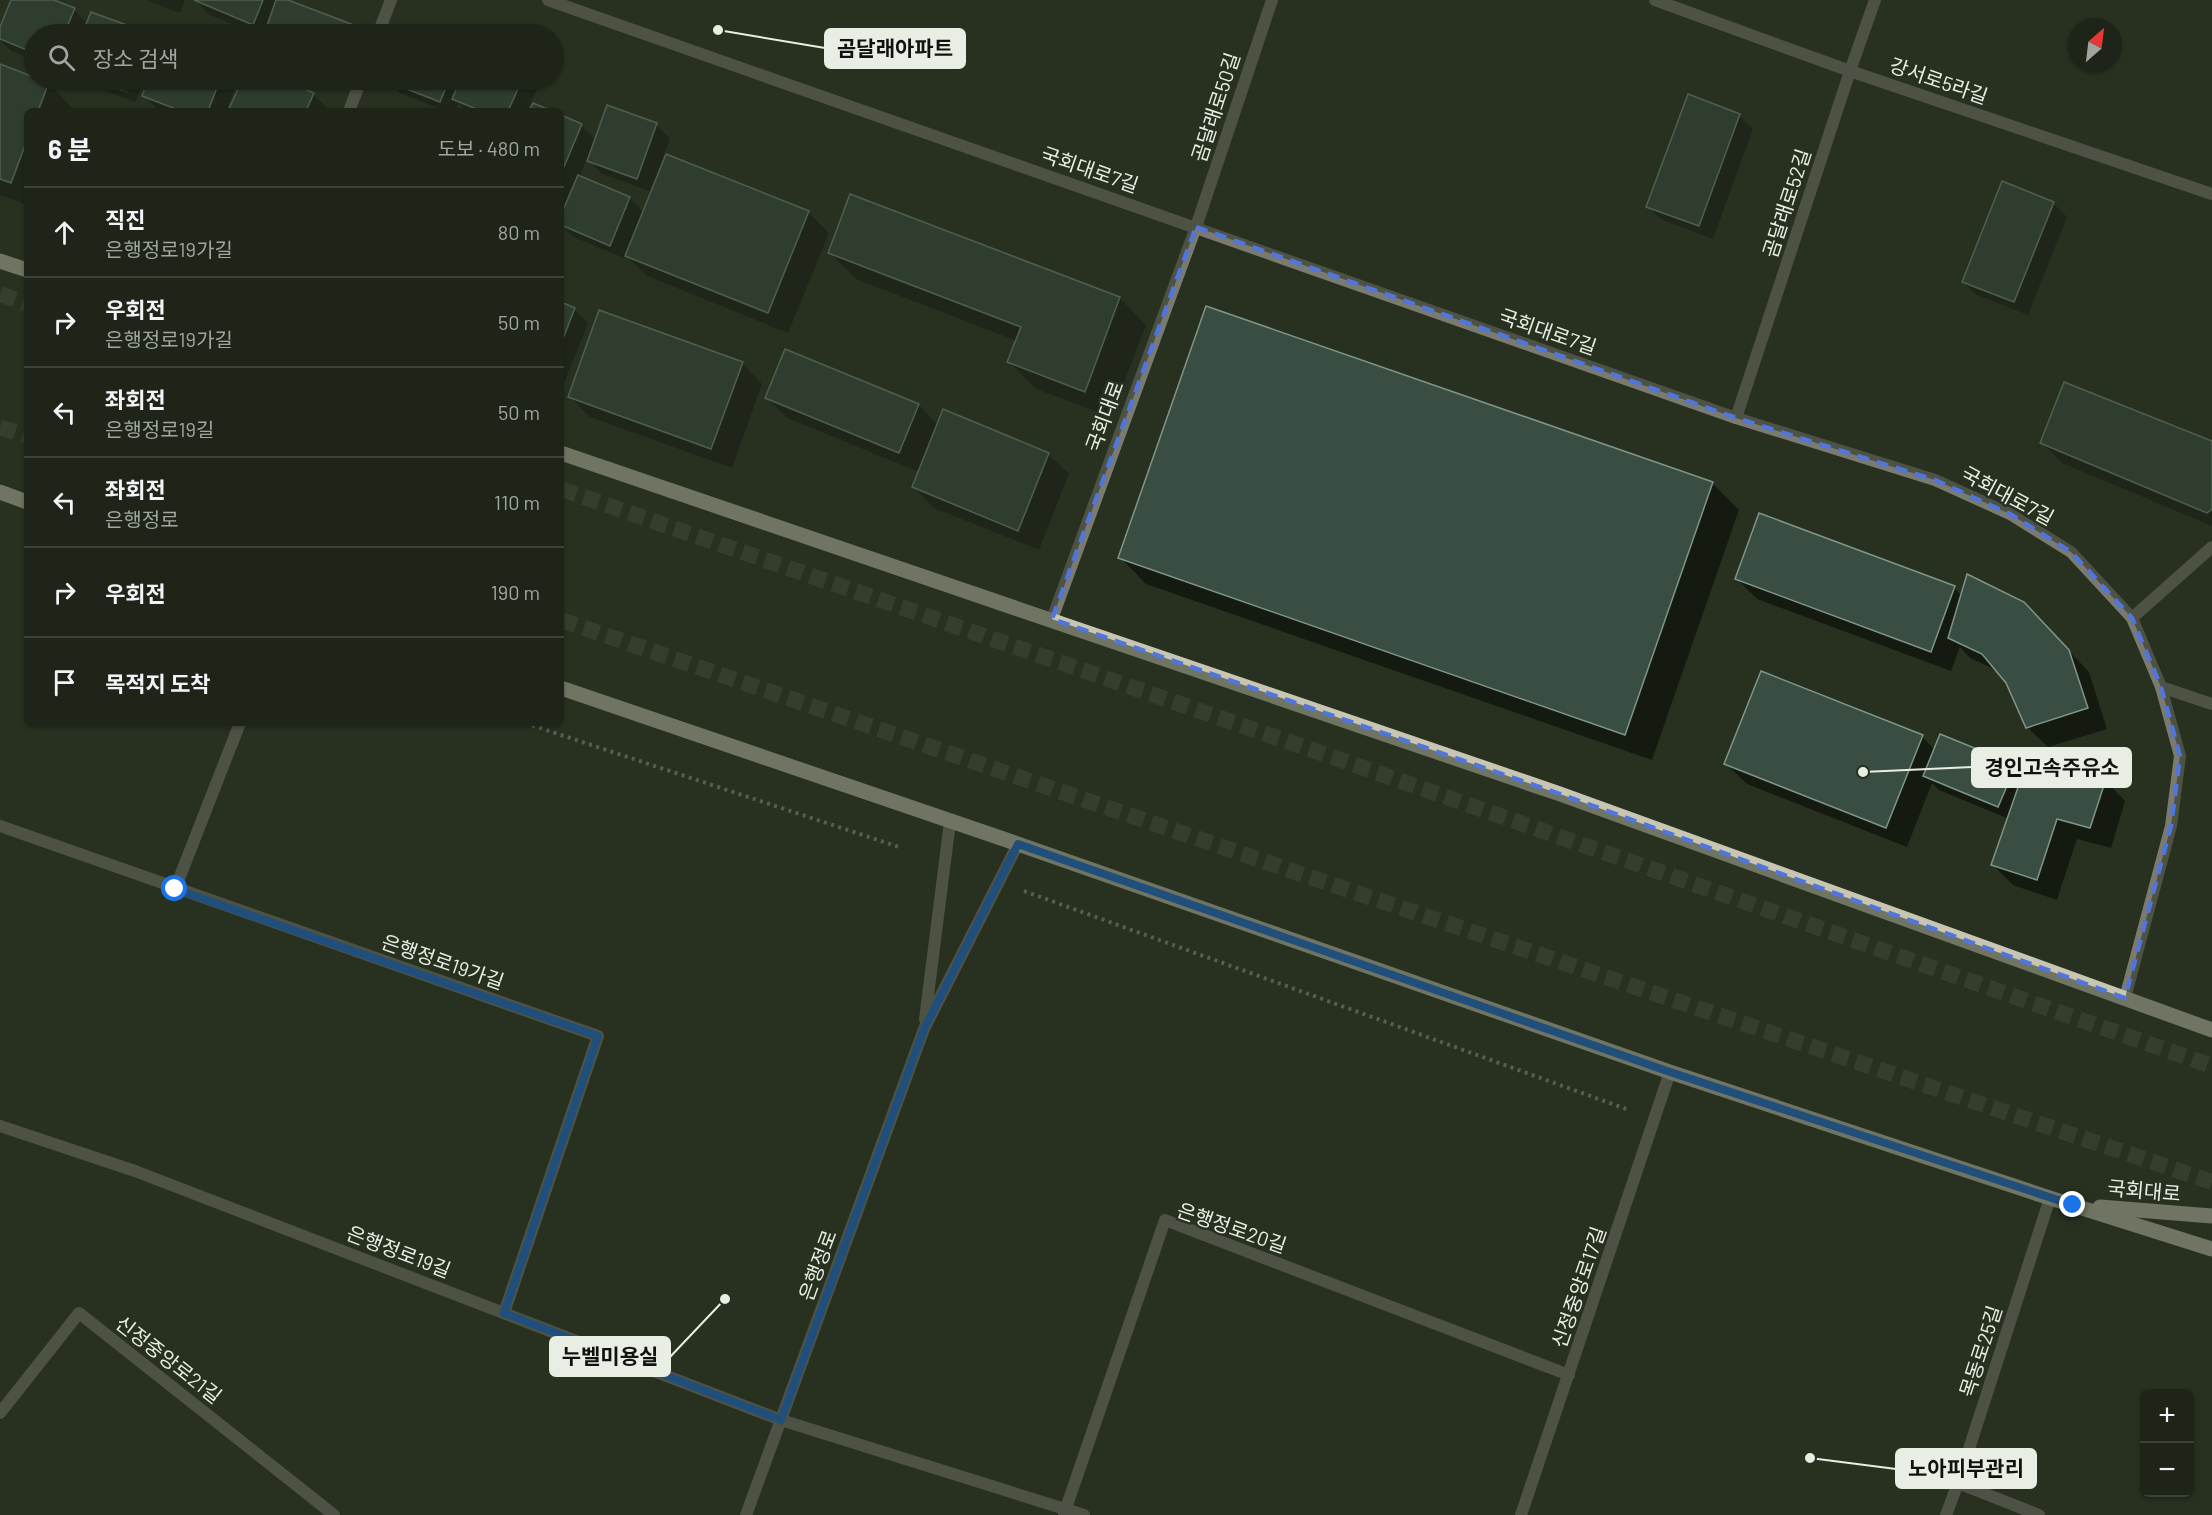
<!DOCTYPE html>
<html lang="ko">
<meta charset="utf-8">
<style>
:root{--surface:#1e2518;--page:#2b3125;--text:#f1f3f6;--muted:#a1a5a2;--line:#3c4237}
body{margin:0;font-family:Barlow,"Noto Sans KR",sans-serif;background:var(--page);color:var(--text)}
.controls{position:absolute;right:18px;bottom:18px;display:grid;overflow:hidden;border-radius:9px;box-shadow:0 2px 4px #0004}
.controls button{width:54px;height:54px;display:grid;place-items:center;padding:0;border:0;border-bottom:2px solid var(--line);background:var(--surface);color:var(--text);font:30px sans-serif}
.compass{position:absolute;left:2068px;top:18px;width:54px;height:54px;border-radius:50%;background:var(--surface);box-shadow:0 2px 4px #0004;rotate:28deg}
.stop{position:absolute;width:18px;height:18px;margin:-14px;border:4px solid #1a73e8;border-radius:50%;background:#fff}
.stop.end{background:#1a73e8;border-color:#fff;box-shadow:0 2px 6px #0008}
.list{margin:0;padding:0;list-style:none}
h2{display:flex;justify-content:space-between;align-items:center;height:78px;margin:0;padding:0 24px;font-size:26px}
h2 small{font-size:20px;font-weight:400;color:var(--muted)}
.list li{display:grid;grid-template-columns:39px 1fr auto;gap:18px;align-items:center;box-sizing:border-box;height:90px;padding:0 24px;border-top:2px solid var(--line)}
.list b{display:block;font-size:22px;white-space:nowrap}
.list p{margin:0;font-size:20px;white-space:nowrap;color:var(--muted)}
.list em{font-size:20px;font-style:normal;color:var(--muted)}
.icon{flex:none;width:33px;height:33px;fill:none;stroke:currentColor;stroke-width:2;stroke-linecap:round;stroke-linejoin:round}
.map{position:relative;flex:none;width:2212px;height:1515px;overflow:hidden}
.search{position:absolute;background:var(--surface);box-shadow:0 2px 4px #0004;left:24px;top:24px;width:540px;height:66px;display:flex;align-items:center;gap:15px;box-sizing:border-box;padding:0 21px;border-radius:33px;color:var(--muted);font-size:22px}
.panel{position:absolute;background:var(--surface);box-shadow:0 2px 4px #0004;left:24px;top:108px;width:540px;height:618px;border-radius:9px}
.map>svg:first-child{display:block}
</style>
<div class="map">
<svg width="2212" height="1515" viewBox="0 0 2212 1515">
<rect width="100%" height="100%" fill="#283120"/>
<!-- shadow -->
<g fill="#0007" fill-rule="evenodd">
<polygon points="12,0 50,0 74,10 88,24 142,32 144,34 34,34 34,60 11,51 0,40 0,31"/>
<polygon points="146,0 185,0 180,13"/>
<polygon points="196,0 284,0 358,28 365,34 259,34 209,15"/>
<polygon points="0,65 48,83 74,110 27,111 27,205 0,195"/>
<polygon points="81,80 90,80 128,94 129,91 99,80 144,80 135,102 85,83"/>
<polygon points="150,80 239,80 226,111 162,111 157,109 143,95"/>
<polygon points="244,80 281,80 313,94 327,108 325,111 229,111"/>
<polygon points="330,80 358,80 354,89"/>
<polygon points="386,80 531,80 538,87 527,111 467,111 459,103 455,111 445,111 400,93"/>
<path d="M608,107L656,125L670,138L662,161L808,212L829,233L788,333L647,276L625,255L624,258L573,237L561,225V116L581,125L596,140ZM587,158L602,174L652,192L644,213L630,198L579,177Z"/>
<polygon points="1739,115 1753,129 1713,239 1662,220 1648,207"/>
<polygon points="2053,203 2067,217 2028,315 1977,295 1963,282"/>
<polygon points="829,252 1120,298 1146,325 1111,417 1036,389 1009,362 1017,341 856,279"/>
<polygon points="561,304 574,309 588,323 561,391"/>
<polygon points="742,363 762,384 732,468 590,417 570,397"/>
<polygon points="767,398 919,405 938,425 1048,454 1069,474 1039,550 934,508 913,487 919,472 787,418"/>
<polygon points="2042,443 2212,443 2212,526 2062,463"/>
<polygon points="1712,483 1739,510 1652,760 1146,584 1120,557"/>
<polygon points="1736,578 1954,588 1962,596 2023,603 2089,672 2107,729 2048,747 2027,727 2007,682 1998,671 1970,658 1960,647 1951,671 1757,599"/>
<polygon points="1922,737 1935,750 2015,767 2024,776 2105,780 2125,801 2111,848 2077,839 2057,900 2013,885 1993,865 2009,819 1939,790 1932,783 1907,847 1747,784 1726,764"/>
</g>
<!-- building -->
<g fill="#394d42" stroke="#7e9588" stroke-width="1.5">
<polygon points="11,0 54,0 75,8 64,34 34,34 34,53 0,39 0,27"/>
<polygon points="194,0 263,0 253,25"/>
<polygon points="276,0 288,0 359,27 356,34 264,34"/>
<polygon points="91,12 143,31 142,34 82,34"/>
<polygon points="0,64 34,77 34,80 49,82 38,111 27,111 27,140 11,183 0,179"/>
<polygon points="94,80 125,80 122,90"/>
<polygon points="148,80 220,80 208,111 181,111 142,96"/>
<polygon points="242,80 284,80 314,93 306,111 228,111"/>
<polygon points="384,80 449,80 440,102"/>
<polygon points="460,80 522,80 508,111 481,111 452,99"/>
<polygon points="1688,94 1740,114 1699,226 1646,207"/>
<polygon points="533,103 552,111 529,111"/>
<polygon points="607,105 657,123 637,179 587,161"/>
<polygon points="561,115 582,124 561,174"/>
<polygon points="666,154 809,211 768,313 625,256"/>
<polygon points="578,175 630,197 610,246 561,225 561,215"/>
<polygon points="2002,181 2054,202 2014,302 1962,282"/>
<polygon points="850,194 1120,297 1085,392 1007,362 1021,327 828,253"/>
<polygon points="561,302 575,308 561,344"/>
<polygon points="1206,306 1713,482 1625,735 1118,558"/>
<polygon points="599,310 743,362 711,449 568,397"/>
<polygon points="785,349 919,404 899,453 765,398"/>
<polygon points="2064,382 2212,441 2212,509 2207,513 2040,443"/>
<polygon points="943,409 1049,453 1018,531 912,487"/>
<polygon points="1759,513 1955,586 1931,652 1735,579"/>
<polygon points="1967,574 2024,602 2069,650 2088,708 2026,728 2006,683 1982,654 1948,638"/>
<polygon points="1761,671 1923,735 1886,828 1724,764"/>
<polygon points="1940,734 2016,765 1998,807 1923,776"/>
<polygon points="2030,753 2106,779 2090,828 2057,819 2037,880 1991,865"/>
</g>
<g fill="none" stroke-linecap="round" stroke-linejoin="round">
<!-- trunk-tunnel -->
<g stroke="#454d3d" stroke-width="16" stroke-dasharray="16 8" stroke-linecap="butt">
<polyline points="0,294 27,304"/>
<polyline points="0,427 27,436"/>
<polyline points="561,489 1344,761 2212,1066"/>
<polyline points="561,620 1301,874 2212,1182"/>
</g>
<!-- path -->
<g stroke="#8f9688" stroke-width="4" stroke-dasharray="3 4.5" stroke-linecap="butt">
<polyline points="525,723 902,848"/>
<polyline points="1024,891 1629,1110"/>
</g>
<!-- service -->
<g stroke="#7b7a70" stroke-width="12">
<polyline points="0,826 598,1036 504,1313"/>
<polyline points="175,889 240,723"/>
</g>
<!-- minor -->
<g stroke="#7b7a70" stroke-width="12">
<polyline points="1655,0 1850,71 2212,194"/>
<polyline points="378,34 391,0"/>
<polyline points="349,111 361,80"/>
<polyline points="1736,418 1850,71 1875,0"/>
<polyline points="2132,618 2212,547"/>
<polyline points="1052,619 1196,227 1272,0"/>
<polyline points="2161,687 2212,704"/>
<polyline points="925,1019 950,822"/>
<polyline points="0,1126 135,1171 781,1420 1084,1515"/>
<polyline points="0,1413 79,1313 334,1515"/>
<polyline points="1958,1483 2039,1515"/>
<polyline points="1064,1514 1165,1220 1569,1375"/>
<polyline points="746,1515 924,1029 1018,844"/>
<polyline points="1521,1515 1670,1072"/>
</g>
<!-- tertiary -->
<g stroke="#7b7a70" stroke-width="12">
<polyline points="548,0 1736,418 1935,480 2010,514 2071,552 2132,618 2161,687 2180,756 2171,826 2125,998"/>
<polyline points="1946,1515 1958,1483 2050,1198"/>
</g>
<!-- primary -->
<g stroke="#c8c6b2" stroke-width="15">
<polyline points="0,261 27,270"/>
<polyline points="561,453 1560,794 2212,1030"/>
<polyline points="0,492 27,502"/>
<polyline points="561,688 1018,844 1670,1072 2050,1198 2212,1249"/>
<polyline points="2100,1207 2212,1216"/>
</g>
</g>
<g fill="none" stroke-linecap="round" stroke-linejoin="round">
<!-- route -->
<polyline stroke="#1a73e8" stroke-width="8" points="175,889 598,1036 504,1313 781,1420 924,1029 1018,844 1670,1072 2073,1205"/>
</g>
<!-- marked area -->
<path d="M0 0H2212V1515H0ZM1196,227L1736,418L1935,480L2010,514L2071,552L2132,618L2161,687L2180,756L2171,826L2125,998L1560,794L1052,619Z" fill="#283120" fill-opacity=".55" fill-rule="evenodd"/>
<path fill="none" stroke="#5076db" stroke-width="4.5" stroke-dasharray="12 8" stroke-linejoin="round" d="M1196,227L1736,418L1935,480L2010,514L2071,552L2132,618L2161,687L2180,756L2171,826L2125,998L1560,794L1052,619Z"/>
<g text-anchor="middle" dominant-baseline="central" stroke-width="5" stroke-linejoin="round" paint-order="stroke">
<!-- street labels -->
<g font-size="20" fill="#e8eee3" stroke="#283120">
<text transform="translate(1939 80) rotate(19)">강서로5라길</text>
<text transform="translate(1215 107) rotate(-72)">곰달래로50길</text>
<text transform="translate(1090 169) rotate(19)">국회대로7길</text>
<text transform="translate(1786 203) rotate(-72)">곰달래로52길</text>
<text transform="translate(1548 331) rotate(19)">국회대로7길</text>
<text transform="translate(1104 416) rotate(-70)">국회대로</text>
<text transform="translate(2008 495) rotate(28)">국회대로7길</text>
<text transform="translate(443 961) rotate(19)">은행정로19가길</text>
<text transform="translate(2144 1190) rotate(5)">국회대로</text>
<text transform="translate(1232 1227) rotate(19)">은행정로20길</text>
<text transform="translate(399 1251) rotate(21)">은행정로19길</text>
<text transform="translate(817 1265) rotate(-70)">은행정로</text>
<text transform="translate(1578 1287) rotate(-71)">신정중앙로17길</text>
<text transform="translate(1980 1351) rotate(-72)">목동로25길</text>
<text transform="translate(169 1359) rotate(38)">신정중앙로21길</text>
</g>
</g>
<!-- callouts -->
<path fill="none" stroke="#e8eee3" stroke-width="2" d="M718 30L825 48M1863 772L1972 767M725 1299L670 1357M1810 1458L1896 1469"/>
<g fill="#e8eee3" stroke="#283120" stroke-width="2">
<circle cx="718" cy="30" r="6"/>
<circle cx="1863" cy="772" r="6"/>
<circle cx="725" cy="1299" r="6"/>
<circle cx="1810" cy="1458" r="6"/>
</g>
<g fill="#e8eee3" stroke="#e8eee3" stroke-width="2">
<rect x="825" y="29" width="140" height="39" rx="6"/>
<rect x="1972" y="748" width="159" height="39" rx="6"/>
<rect x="550" y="1337" width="120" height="39" rx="6"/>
<rect x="1896" y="1449" width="140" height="39" rx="6"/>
</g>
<g font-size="21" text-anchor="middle" font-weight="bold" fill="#111">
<text x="895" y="56">곰달래아파트</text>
<text x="2052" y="775">경인고속주유소</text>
<text x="610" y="1364">누벨미용실</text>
<text x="1966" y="1476">노아피부관리</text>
</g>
</svg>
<div class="controls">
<button>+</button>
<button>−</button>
</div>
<svg class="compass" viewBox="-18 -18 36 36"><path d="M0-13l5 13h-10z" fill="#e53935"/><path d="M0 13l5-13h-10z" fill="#a1a5a2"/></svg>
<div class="stop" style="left:175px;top:889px"></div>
<div class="stop end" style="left:2073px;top:1205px"></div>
<div class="search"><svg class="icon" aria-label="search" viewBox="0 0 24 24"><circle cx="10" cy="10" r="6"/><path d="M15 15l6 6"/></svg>장소 검색</div>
<section class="panel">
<h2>6 분<small>도보 · 480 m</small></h2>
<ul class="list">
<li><svg class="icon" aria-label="ahead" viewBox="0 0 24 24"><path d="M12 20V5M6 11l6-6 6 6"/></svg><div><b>직진</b><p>은행정로19가길</p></div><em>80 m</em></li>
<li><svg class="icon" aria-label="right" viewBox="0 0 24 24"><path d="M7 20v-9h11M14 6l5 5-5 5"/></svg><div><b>우회전</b><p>은행정로19가길</p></div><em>50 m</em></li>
<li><svg class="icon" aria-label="left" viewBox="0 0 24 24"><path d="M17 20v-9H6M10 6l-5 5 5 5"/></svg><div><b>좌회전</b><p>은행정로19길</p></div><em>50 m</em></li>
<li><svg class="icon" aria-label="left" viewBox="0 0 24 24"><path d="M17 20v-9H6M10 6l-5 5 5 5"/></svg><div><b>좌회전</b><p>은행정로</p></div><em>110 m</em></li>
<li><svg class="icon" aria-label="right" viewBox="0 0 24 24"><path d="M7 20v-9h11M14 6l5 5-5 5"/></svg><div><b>우회전</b></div><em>190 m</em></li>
<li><svg class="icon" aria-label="arrive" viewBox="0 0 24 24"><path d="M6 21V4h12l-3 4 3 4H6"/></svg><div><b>목적지 도착</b></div></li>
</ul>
</section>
</div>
